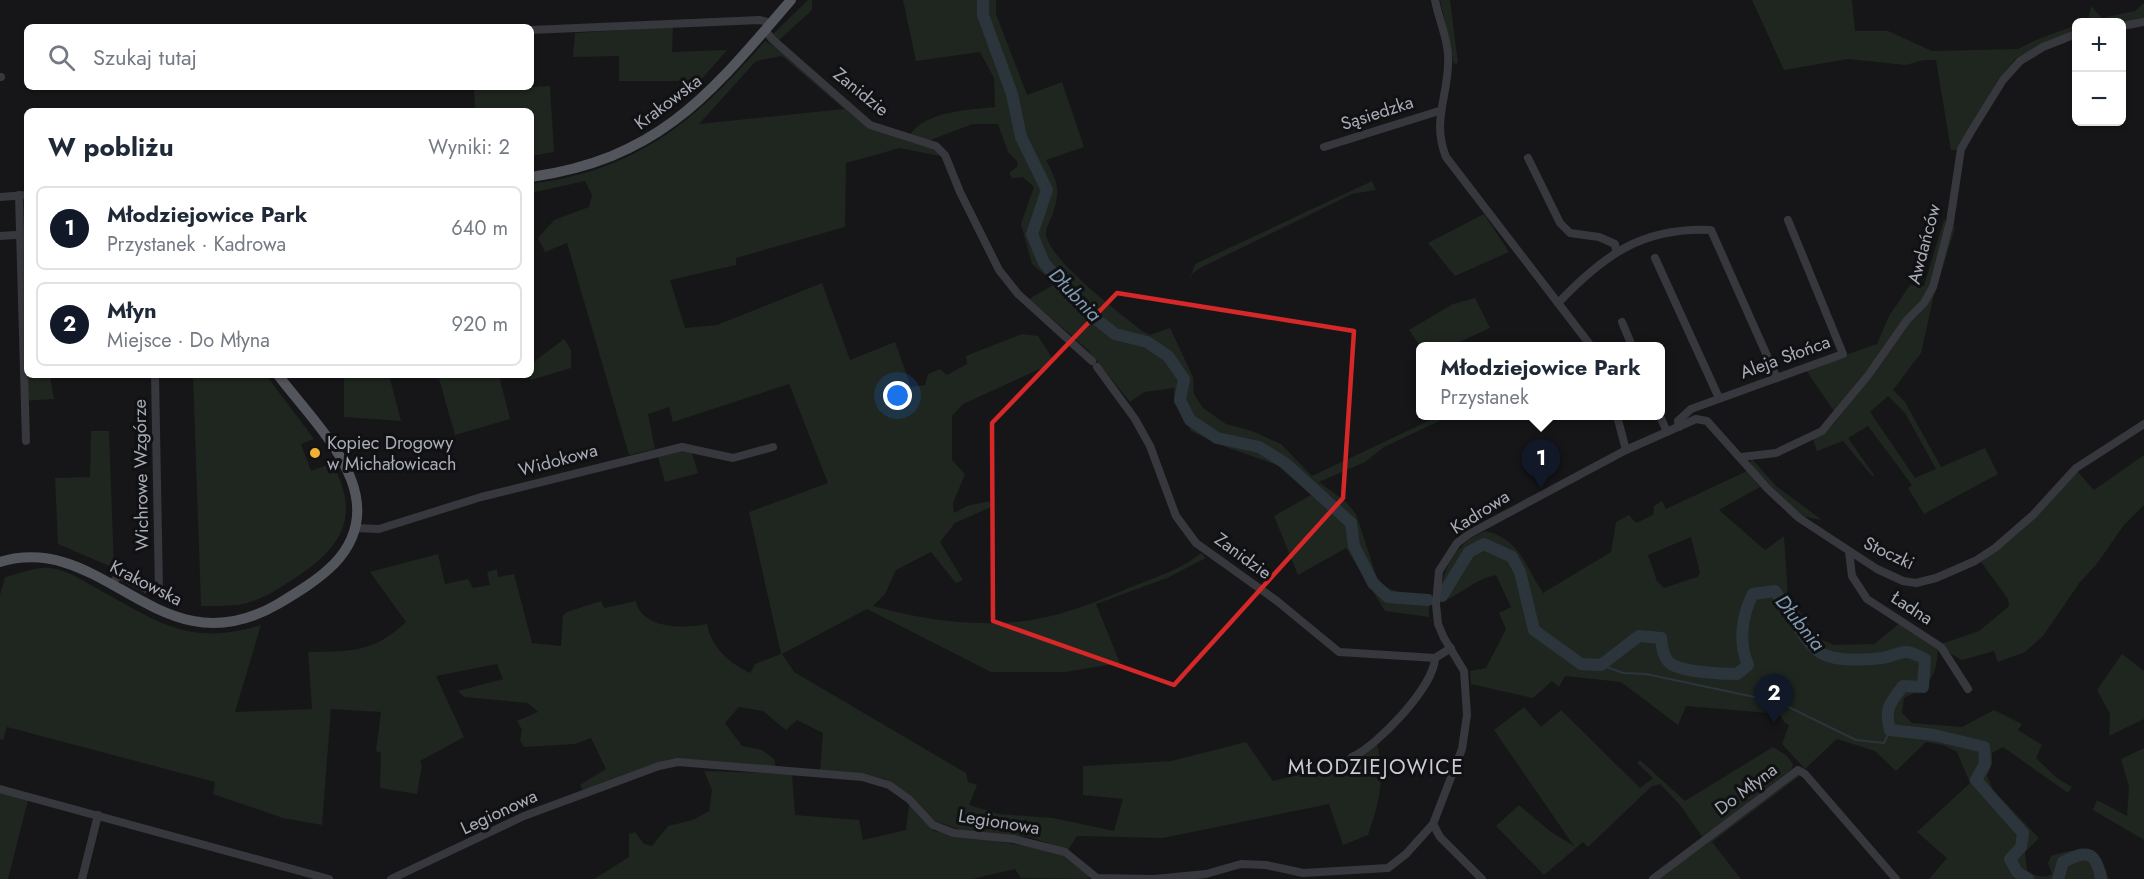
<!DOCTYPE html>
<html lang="pl">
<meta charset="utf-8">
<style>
:root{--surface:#fff;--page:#f2f2f3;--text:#1f2937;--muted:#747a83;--line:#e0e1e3;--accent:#111827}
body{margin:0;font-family:Jost,sans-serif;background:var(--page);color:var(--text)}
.controls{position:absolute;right:18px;top:18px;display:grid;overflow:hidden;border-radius:9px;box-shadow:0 2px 4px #0004}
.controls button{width:54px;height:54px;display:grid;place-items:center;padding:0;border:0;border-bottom:2px solid var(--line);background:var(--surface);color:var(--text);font:30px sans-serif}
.you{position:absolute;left:898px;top:396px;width:21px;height:21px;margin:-15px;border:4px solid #fff;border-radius:50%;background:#1a73e8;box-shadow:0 0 0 9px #1a73e833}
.badge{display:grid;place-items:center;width:39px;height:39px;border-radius:50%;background:var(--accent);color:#fff;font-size:20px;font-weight:700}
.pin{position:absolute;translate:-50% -50px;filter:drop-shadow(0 2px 3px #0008)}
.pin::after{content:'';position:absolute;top:32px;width:21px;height:18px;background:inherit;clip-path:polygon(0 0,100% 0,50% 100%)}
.popup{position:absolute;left:1416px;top:342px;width:249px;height:78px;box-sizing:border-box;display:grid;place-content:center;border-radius:9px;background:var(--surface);filter:drop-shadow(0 2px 4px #0005);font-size:20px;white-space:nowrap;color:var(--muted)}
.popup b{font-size:22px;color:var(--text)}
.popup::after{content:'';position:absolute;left:50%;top:100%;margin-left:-12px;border:12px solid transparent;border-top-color:var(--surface)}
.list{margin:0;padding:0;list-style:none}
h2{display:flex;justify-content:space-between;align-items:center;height:78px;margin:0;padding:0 24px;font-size:26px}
h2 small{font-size:20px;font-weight:400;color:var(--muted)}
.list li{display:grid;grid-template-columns:39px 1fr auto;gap:18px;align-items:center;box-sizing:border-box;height:84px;margin:0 12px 12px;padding:0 12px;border:2px solid var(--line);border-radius:9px}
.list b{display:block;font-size:22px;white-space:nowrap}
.list p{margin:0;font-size:20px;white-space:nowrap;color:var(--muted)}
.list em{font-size:20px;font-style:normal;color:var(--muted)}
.icon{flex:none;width:33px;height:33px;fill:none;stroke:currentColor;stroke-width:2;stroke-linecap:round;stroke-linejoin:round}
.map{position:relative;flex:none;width:2144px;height:879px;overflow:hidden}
.search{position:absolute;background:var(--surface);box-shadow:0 2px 4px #0004;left:24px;top:24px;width:510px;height:66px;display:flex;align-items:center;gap:15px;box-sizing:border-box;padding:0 21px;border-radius:9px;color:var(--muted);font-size:22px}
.panel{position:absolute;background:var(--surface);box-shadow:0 2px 4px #0004;left:24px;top:108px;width:510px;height:270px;border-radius:9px}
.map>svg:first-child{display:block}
</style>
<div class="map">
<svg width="2144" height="879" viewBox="0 0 2144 879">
<rect width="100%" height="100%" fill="#161618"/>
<!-- green -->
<g fill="#1e261f" fill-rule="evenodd">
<polygon points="808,0 812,0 812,10 778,41 772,35"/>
<path d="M903,0H996V14L1027,95L1062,82L1084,147L1046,160C1058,184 1061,189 1052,216C1050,221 1046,228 1046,233C1047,259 1121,314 1142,331L1150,335L1170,328L1193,377L1194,394L1203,408L1226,424L1252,431L1281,444L1312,476L1439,416H1450L1384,447L1365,462L1319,482L1345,501L1356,514L1379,584L1405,595H1429V617L1385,611L1346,548L1298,575L1274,516L1311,495L1277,465L1223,446L1191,431L1174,402V388L1144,392L1130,402L1087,349L1029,299L1055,284L1032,264L1021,224L1034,187L1023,177L1012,178L1009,173L1017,167L1018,162L1008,152L998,124H973L930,140L910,135C925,111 969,110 995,107L994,78L980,52L916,61Z"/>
<polygon points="1440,0 1450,0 1458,63 1454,64"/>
<polygon points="1752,0 1852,0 1855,31 1888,31 1932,51 2018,49 2036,40 2076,25 2076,33 2016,58 1998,80 1959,150 1951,150 1936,60 1924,60 1906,65 1848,59 1784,70"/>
<polygon points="2144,3 2144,21 2082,22 2088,20 2091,6 2102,18 2135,11"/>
<polygon points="673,27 672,52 727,50 700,81 619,81 619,56 573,57 575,33"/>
<path d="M765,41L788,55L858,119L934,147L940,156L900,148L846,163L845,227L736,258V265L670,280L685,328L717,325L822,283L850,360L895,342L911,387L925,385L928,374L940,369L947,375L967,364L966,356L1022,334L1038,336L1052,358L1042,368L963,404L952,416V460L965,474L953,503L954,513L967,506L989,501L991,507L955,523L940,542L963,580L956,583L931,552L896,570L885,594L873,606C924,620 979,628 1032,620C1068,614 1103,599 1136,585C1157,577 1184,568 1201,553L1206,558L1167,578L1096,604L1120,663L1065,672H991L867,609L782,654L794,672L966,773L968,782L977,785L969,805L999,814L1053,818L1114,831L1123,799L1083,795V766L1171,761L1246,742L1273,781L1339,765L1377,744C1385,780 1380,800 1368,835L1343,845L1329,804L1163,838L1077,836L1068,850L1030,837L961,830L935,821L911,795L885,779L857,773L820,771L823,733L797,720L786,730L763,711L739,707L725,723L742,746L762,750L774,759L776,769L686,760L584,792L580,785L606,769L591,738L575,744L524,747L520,741L522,730L517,721L538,712L528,703L464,697L458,691L503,679L497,664L436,676L464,737L420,761L422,765L417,794L380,788L381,753L376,751L381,712L331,709L322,825L283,818L213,794L215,782L7,727L3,740L0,739V595L5,577C18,574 36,566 50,568C67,570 82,580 96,588C159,622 187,647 261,625L235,712L312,709L308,652C353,651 372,653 406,622L370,572L438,554L445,584L468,579L473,588L490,585L487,572L497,569L498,577L514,574L532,643L561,646L563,616L567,612L601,601L604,608L636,601C641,629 684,629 707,624C711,647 728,662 750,673L755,664L781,654L749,512L828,483L789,384L673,422L669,407L648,414L655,449L629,455L567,243L545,252L538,238L554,220L589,207L592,195L585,181L531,193V184C640,169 695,121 765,41ZM782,56L844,109L699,124L756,61Z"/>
<polygon points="550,86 554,152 531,156 531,111 475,111 474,90"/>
<polygon points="1372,181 1376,190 1352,194 1200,268 1193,273 1189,281 1195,264"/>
<polygon points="1484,214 1509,252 1455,276 1428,243"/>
<polygon points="1944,220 1947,221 1931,285 1924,298 1834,411 1805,369 1877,344 1889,316 1910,285 1924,286"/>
<path d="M1952,223L1955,228L1933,299L1921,353L1893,390L1905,402L1941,467L1985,448L1998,474L1924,514L1908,488L1912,485L1868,426L1848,438L1874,475L1872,476L1843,441L1817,451L1813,439L1833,425L1910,321L1926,305ZM1888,396L1905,413L1936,469L1915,478L1870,412Z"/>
<polygon points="1475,298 1490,328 1451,346 1421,347 1409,330 1453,304"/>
<polygon points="20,326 27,327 27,375 50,375 54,399 22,401"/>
<polygon points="564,339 571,350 571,368 531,380 528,375 531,375 531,364"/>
<path d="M193,375H266L314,439L301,444L311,471L332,463C362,518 341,549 292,580C275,591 258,602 238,605C226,606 213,606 201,606Z"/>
<polygon points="344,375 389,375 401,421 344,417"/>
<polygon points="438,375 499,375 510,419 455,435"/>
<polygon points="91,431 109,431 114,568 58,544 55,478 90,477"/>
<polygon points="691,450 698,473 665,482 657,454"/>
<polygon points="2144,455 2144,505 2124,525 2096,565 2080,582 2043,636 2025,652 1998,662 1994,651 1962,660 1951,654 1941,644 1979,631 2009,606 2008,599 1981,562 2019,533 2077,471 2094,490"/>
<polygon points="1752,459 1776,486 1822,520 1801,516 1749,464"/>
<path d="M1747,471L1760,487L1719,510L1765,550L1784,536L1788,596L1820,639L1834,645L1874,644L1899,624L1938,649C1936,679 1929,686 1904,698L1902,713L1912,723L1962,727L1994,710L2022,724L2018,730L2042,745L2036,758L2057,778L2072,787L2068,793L2003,747L1992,753V764L1987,776L1993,790L2039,838L2025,852L2027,870C2035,876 2043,879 2052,874L2048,863L2051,856C2078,846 2101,848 2109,879H1929L1947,858L1917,832L1970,783L1957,752L1943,745L1926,742L1896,771L1875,751L1837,739L1805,769L1782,744L1789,725L1784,722L1781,716L1769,713L1686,706L1678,725L1621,682L1565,676L1559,687L1552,681L1533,698L1471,684L1470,671L1486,668L1506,629L1499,613L1511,607L1496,575C1474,579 1461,595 1441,602C1438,582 1449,558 1464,544C1469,538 1478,535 1485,531C1520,539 1525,566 1543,593L1611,552L1616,522L1629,515L1636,523L1653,515L1654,506L1662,501L1666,509ZM1691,537L1700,573L1697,577L1664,588L1657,581L1648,555Z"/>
<polygon points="2122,654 2144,671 2144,719 2109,736 2110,714 2097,690"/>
<polygon points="1524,707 1541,727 1561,710 1640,788 1653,778 1637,763 1640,760 1685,801 1773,747 1786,755 1793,764 1792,769 1703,838 1680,805 1660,784 1652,786 1588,847 1583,842 1544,875 1496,826 1519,805 1551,832 1574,846 1494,730"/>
<polygon points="2144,748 2144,840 2093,810 2097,800 2127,816 2129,787 2121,759"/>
<polygon points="704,771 792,774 795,815 859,820 863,840 906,830 909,804 934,831 1057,851 1089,876 1089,879 1021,878 1015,869 972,879 571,879 594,879 629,857 629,834 635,832 644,844 652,846 668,826 693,820 709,811 712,790"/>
<polygon points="1795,775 1801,775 1712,842 1741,879 1657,879"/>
<polygon points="0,793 28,800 8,879 0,879"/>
</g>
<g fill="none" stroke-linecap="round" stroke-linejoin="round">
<!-- stream -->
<polyline stroke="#2c353c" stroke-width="2" points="1601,665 1623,673 1646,674 1778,702 1856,740 1884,743 1890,730"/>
<!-- river -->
<g stroke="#2c353c" stroke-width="12">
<polyline points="983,0 983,15 1012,94 1021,137 1047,190 1032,234 1044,263 1091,315 1115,334 1147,342 1168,356 1184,379 1180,400 1190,420 1217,438 1259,447 1285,463 1351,523 1354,546 1373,583 1388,597 1428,600"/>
<path d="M1442,596L1469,552L1484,544L1512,557L1520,572L1534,630L1581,664L1601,665L1639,636L1661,638C1662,647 1663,658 1671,664C1683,672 1722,674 1737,674L1748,665C1738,642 1742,615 1753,594L1775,591C1785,606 1805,641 1818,651C1832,662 1864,660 1882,658C1905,654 1899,646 1925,659L1923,687L1903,686C1890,703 1884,709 1890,730L1934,735L1984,747L1985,764L1976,780L2023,833L2021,847L2010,859L2017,872L2028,879"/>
<path d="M2058,879L2063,862C2086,850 2096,850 2101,879"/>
</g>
<!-- minor -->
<g stroke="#37383d" stroke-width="8">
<path d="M1435,0C1439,21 1450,43 1448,65C1447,99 1432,122 1446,157L1591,346"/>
<polyline points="2122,26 2144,22"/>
<polyline points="531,30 760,20 771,23"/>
<polyline points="765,30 772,39 870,125 936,146 945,155 960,192 999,270 1018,294 1092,361"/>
<polyline points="0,77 1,77"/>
<polyline points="1324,147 1439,111"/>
<polyline points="1528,158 1560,223 1570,233 1599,237 1615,244 1616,251"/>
<polyline points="19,195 26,441"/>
<polyline points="0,197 27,195"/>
<polyline points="0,236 15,235"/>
<polyline points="1655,258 1719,398"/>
<path d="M1558,303C1604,255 1642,227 1711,230L1777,378"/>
<polyline points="1622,322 1632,346"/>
<polyline points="1097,367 1135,419 1150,446 1176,516 1196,543 1277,601 1339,652 1435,658 1451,648"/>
<polyline points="1617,416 1626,450"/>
<polyline points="1660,416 1667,432"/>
<polyline points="1679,427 1678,421 1691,409 1843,354 1788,220"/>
<polyline points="1741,457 1776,453 1822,431 1869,374 1907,320 1924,303 1933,287 1950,222 1961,149 1972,130 2003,80 2020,61 2043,47 2076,34"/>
<polyline points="354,528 379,529 481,497 682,447 733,458 773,447"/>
<polyline points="1849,552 1852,576 1867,599 1941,647 1968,689"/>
<polyline points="111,585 119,575 148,590 159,590 155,375"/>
<path d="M1352,757C1377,746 1434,687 1435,658"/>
<polyline points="0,789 329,879"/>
<polyline points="1433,824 1440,837 1482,879"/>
<polyline points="82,879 98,815"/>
<polyline points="391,879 524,816 659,766 678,762 862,777 889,785 909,799 933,825 954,833 1014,839 1065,852 1097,878 1154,879 1206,874 1241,864 1266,865 1303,873 1388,868 1406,854 1433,824 1462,749 1467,715 1464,671 1444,638 1438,624 1436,604 1439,571 1457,543 1469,534 1626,450 1696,419 1707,421 1767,488 1799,518 1877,569 1903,581 1916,583 1936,578 1975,561 1995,548 2033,515 2076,468 2144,424"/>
<polyline points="1653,879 1798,770 1805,774 1896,879"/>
</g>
<!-- major -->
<g stroke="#53555c" stroke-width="10">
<path d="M531,177C661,158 710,94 791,0"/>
<path d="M0,562C105,530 160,673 278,604C298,592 318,580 334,564C397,498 317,427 278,375"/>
</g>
</g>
<!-- marked area -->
<path fill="none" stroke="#d62828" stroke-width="4.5" stroke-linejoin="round" d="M1117,293L1354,331L1343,498L1174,685L993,621L992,423Z"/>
<!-- markers -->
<circle fill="#f2b134" stroke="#111113" stroke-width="2" cx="315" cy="453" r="6"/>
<g text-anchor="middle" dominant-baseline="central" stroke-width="6" stroke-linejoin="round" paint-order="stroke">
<!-- street labels -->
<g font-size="18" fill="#a8adb8" stroke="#111113">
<text transform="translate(861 92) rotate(39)">Zanidzie</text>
<text transform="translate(668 102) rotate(-37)">Krakowska</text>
<text transform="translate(1377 113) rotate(-18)">Sąsiedzka</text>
<text transform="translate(1924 244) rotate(-75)">Awdańców</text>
<text transform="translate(1785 357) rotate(-20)">Aleja Słońca</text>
<text transform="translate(558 460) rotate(-15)">Widokowa</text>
<text transform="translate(141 475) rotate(-91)">Wichrowe Wzgórze</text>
<text transform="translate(1480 512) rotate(-32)">Kadrowa</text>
<text transform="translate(1889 553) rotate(25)">Stoczki</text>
<text transform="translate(1243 556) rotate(36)">Zanidzie</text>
<text transform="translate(146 583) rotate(27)">Krakowska</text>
<text transform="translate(1912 608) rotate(33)">Ładna</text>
<text transform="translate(1746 789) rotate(-37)">Do Młyna</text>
<text transform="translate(499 812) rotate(-25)">Legionowa</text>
<text transform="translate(999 822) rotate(9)">Legionowa</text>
</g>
<!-- poi labels -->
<g font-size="18" fill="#a8adb8" stroke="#111113" text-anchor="start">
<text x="327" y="443">Kopiec Drogowy<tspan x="327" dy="21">w Michałowicach</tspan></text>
</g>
<!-- water labels -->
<g font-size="20" font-style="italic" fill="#7f9bb3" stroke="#111113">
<text transform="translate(1075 295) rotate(46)">Dłubnia</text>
<text transform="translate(1800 623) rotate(51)">Dłubnia</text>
</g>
<!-- quarter labels -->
<g font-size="21" letter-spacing="1.5" fill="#c9ccd4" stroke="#111113">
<text x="1376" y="767">MŁODZIEJOWICE</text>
</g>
</g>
</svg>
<div class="controls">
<button>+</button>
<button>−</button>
</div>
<div class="you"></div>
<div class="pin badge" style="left:1541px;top:489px">1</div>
<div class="popup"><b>Młodziejowice Park</b>Przystanek</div>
<div class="pin badge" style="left:1774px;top:724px">2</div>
<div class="search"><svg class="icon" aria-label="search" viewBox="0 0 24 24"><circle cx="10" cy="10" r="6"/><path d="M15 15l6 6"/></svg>Szukaj tutaj</div>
<section class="panel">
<h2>W pobliżu<small>Wyniki: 2</small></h2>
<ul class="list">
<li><span class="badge">1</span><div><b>Młodziejowice Park</b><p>Przystanek · Kadrowa</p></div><em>640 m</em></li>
<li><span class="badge">2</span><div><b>Młyn</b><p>Miejsce · Do Młyna</p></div><em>920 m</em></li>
</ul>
</section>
</div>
